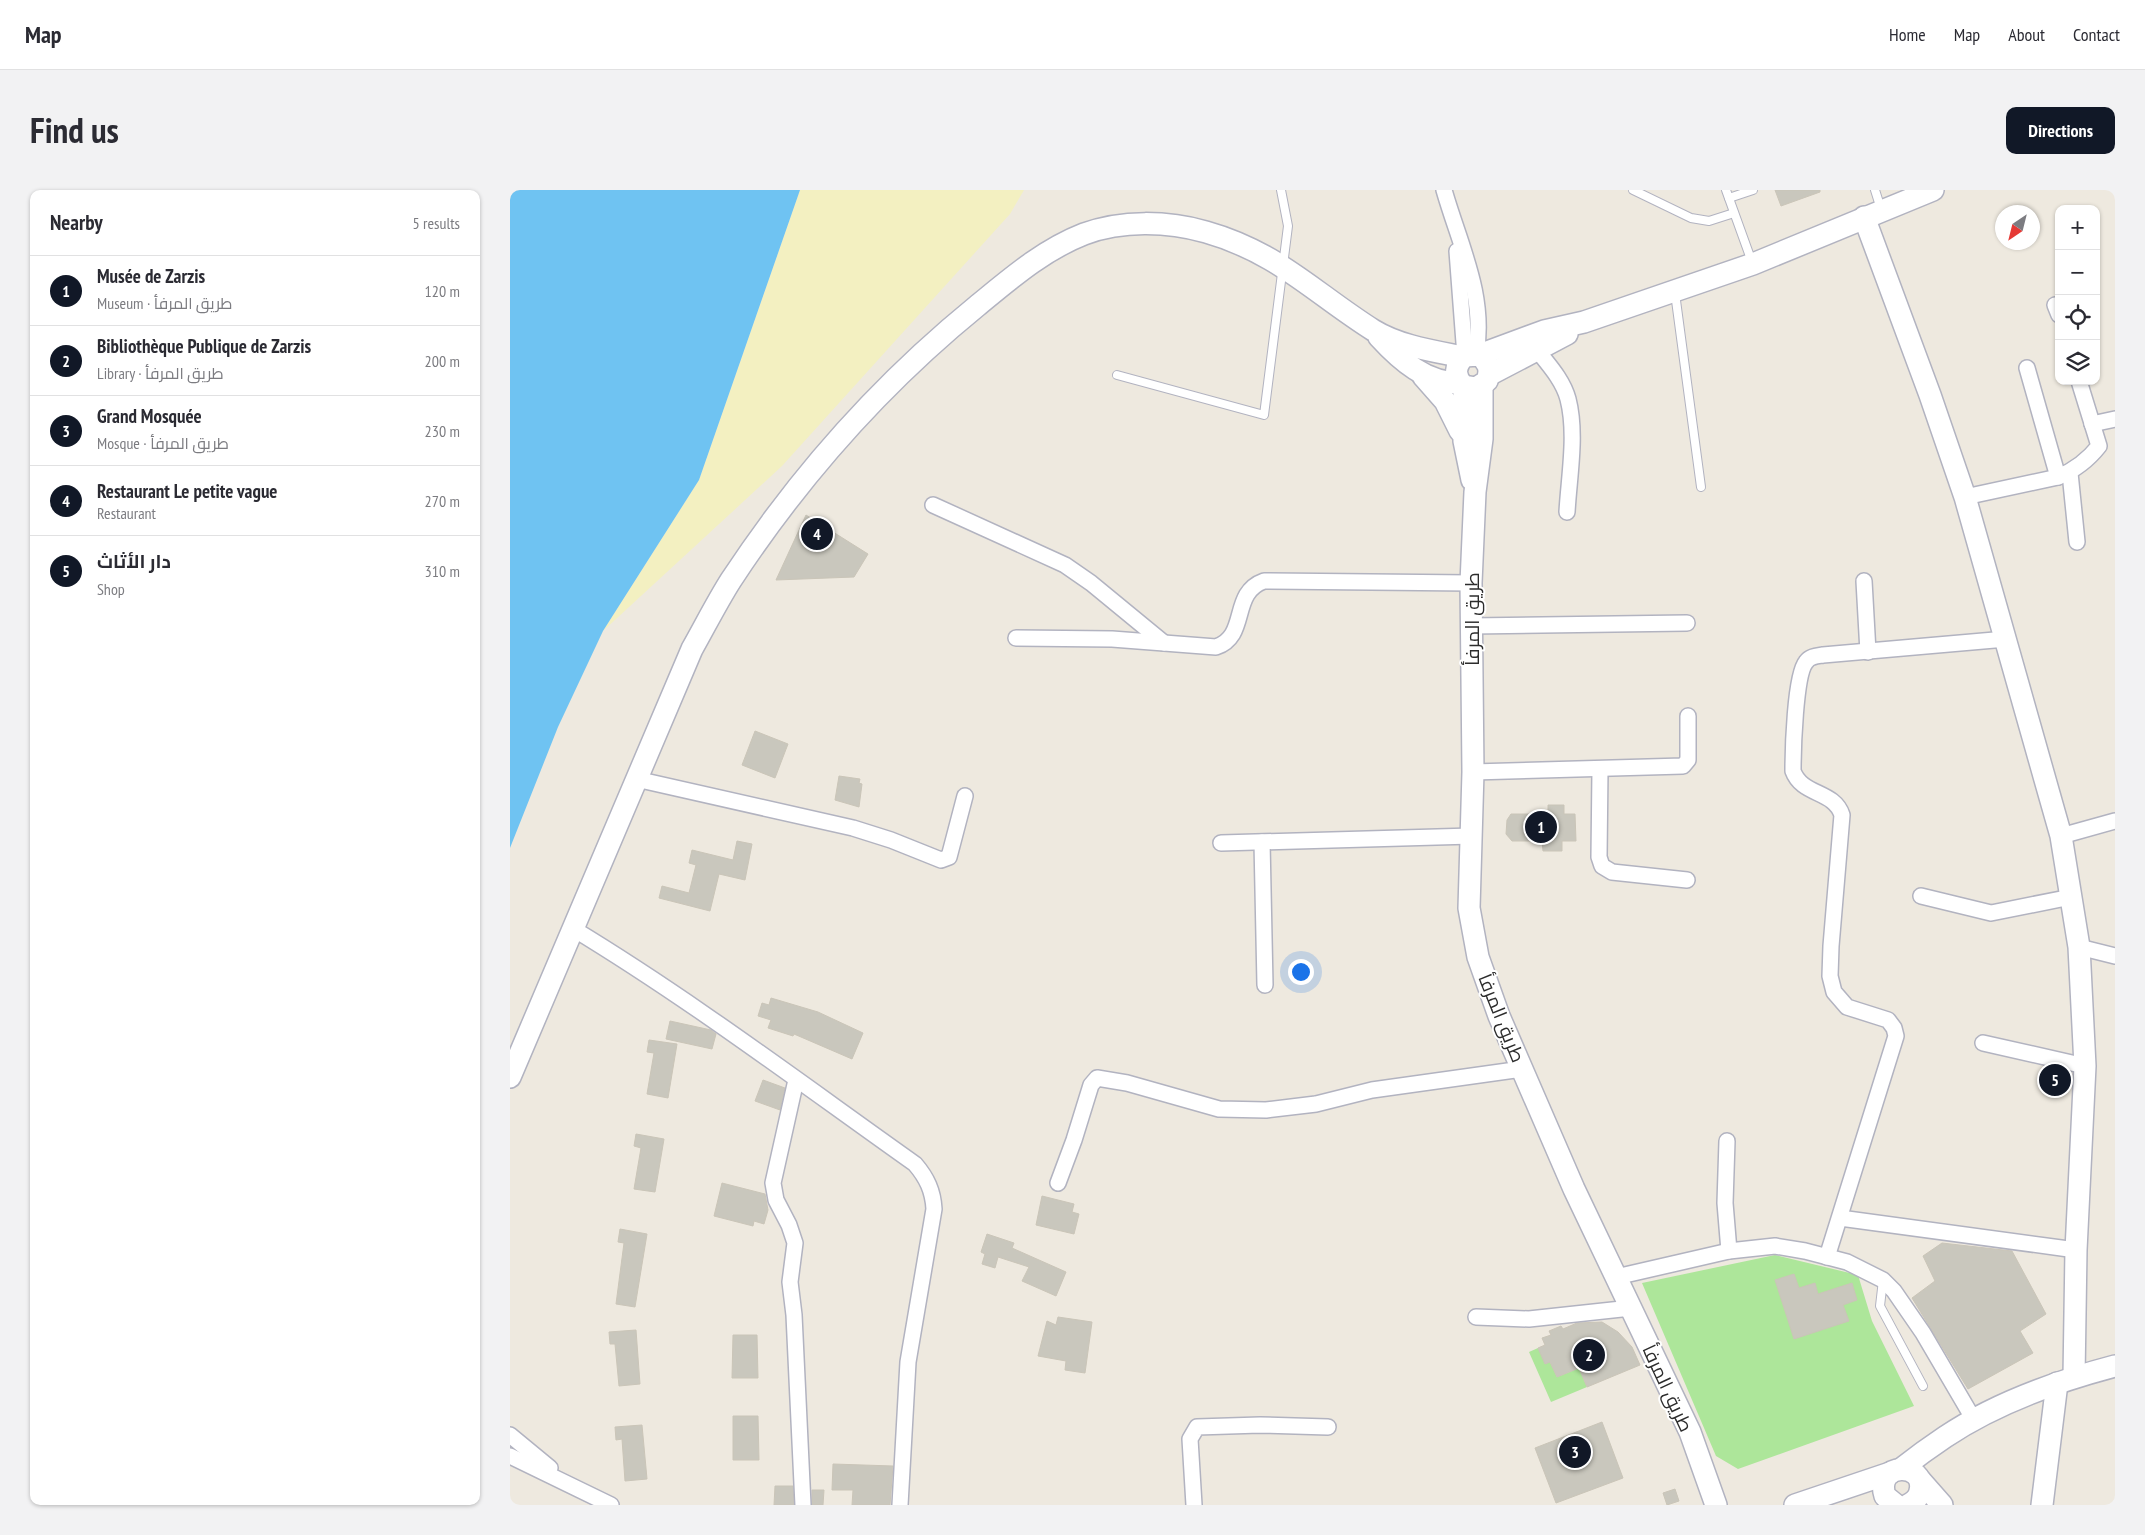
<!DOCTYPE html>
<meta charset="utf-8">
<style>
:root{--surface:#fff;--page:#f2f2f3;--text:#2b2b33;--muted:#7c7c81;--line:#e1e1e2;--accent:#111827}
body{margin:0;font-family:"PT Sans Narrow",Cairo,sans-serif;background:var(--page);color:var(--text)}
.controls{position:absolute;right:15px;top:15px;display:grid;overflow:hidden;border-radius:10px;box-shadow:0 1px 4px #0004}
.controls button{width:45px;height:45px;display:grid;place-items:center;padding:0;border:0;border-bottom:1px solid var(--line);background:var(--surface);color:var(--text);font:25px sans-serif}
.compass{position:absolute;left:1485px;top:15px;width:45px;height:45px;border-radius:50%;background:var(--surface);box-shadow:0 1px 4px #0004;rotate:215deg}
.you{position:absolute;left:790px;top:781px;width:18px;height:18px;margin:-12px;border:4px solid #fff;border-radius:50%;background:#1a73e8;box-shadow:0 0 0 8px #1a73e833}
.badge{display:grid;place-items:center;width:32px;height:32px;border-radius:50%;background:var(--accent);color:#fff;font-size:16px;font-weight:700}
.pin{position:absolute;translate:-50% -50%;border:2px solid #fff;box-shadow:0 1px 5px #0006}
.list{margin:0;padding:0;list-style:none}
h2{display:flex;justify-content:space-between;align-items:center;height:65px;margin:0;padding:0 20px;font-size:21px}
h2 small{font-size:16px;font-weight:400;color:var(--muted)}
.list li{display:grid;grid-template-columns:32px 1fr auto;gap:15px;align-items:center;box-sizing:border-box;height:70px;padding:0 20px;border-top:1px solid var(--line)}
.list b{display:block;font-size:19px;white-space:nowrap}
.list p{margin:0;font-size:16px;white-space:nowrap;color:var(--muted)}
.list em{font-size:16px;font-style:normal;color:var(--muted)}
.icon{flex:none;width:28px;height:28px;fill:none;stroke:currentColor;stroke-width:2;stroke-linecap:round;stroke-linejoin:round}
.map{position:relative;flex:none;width:1605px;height:1315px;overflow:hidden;border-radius:10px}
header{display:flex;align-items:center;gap:30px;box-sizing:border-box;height:70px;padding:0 25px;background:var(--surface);border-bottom:1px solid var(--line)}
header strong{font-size:24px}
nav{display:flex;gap:28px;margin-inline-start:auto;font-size:18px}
.intro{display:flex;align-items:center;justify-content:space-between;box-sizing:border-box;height:120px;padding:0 30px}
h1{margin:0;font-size:35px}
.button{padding:12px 22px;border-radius:10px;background:var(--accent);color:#fff;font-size:18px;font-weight:700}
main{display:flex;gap:30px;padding:0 30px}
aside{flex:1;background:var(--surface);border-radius:10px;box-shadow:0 1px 4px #0004}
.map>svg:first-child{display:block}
</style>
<header>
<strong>Map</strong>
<nav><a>Home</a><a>Map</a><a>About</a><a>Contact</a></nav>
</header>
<div class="intro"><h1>Find us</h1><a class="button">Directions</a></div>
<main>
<aside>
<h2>Nearby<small>5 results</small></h2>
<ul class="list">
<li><span class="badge">1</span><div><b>Musée de Zarzis</b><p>Museum · طريق المرفأ</p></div><em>120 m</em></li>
<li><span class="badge">2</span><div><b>Bibliothèque Publique de Zarzis</b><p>Library · طريق المرفأ</p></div><em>200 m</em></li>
<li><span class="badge">3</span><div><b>Grand Mosquée</b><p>Mosque · طريق المرفأ</p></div><em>230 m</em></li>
<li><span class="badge">4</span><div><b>Restaurant Le petite vague</b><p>Restaurant</p></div><em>270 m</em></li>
<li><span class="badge">5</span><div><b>دار الأثاث</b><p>Shop</p></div><em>310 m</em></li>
</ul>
</aside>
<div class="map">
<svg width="1605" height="1315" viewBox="0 0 1605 1315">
<rect width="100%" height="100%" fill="#eee9df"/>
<!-- green -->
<g fill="#ade69a">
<polygon points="1265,1065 1348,1085 1362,1131 1404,1216 1228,1279 1206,1266 1132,1093"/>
<polygon points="1028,1158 1040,1172 1047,1187 1069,1178 1077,1197 1041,1212 1019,1162"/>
</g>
<!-- sand -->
<polygon fill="#f3f0c1" points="290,0 514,0 500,24 272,276 93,441 189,290"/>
<!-- water -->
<polygon fill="#6fc3f2" points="0,0 290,0 189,290 93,441 48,537 0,658"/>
<!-- building -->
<g fill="#c9c7bd" stroke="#cac5b8">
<polygon points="1265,0 1310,0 1310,2 1271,16"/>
<polygon points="296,325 358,364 344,387 266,390"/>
<polygon points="245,541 278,554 265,588 232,575"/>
<polygon points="329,586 350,589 349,593 352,594 349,617 325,610"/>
<polygon points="1038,615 1054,615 1054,624 1065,624 1066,651 1052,651 1052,661 1033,661 1032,651 1002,651 996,644 997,630 1001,624 1038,624"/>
<polygon points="227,651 242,654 235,690 209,684 200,721 149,708 152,696 179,703 186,675 179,673 182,660 223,670"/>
<polygon points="261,808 308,822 353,843 342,869 284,844 283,846 258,838 261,830 248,826 252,813 259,815"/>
<polygon points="160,831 201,840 206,844 202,859 156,849"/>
<polygon points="139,850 167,854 158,908 137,904 144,863 137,862"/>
<polygon points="253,890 275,898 270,920 245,911"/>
<polygon points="126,944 154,949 145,1002 124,999 131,958 124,956"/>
<polygon points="212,993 255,1004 258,1020 254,1034 244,1031 243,1036 204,1026"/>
<polygon points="532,1006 564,1014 562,1022 569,1024 564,1044 526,1035"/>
<polygon points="110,1039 137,1044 125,1117 106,1114 114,1053 108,1052"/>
<polygon points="477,1044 504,1053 502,1058 556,1082 546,1106 512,1091 519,1077 488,1067 485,1078 472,1074 475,1064 471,1062"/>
<polygon points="1432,1053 1502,1061 1536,1124 1510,1141 1523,1163 1458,1199 1402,1108 1425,1091 1413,1066"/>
<polygon points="1284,1084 1289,1098 1305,1093 1308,1104 1342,1093 1347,1110 1333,1115 1339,1131 1284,1149 1265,1090"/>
<polygon points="548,1127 582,1132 575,1183 555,1180 556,1171 528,1166 537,1131 546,1135"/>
<polygon points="1092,1132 1108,1142 1122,1157 1130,1175 1077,1197 1069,1178 1047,1187 1040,1172 1035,1174 1028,1158 1035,1155 1032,1148 1041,1145 1039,1141 1051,1136 1053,1139 1067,1133"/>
<polygon points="126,1140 130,1194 109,1196 105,1154 100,1154 99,1142"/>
<polygon points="223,1145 247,1145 248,1188 222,1188"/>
<polygon points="223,1226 248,1226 249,1270 223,1270"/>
<polygon points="1092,1232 1113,1288 1046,1313 1025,1258"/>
<polygon points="132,1235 137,1289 115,1291 112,1249 106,1250 105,1237"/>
<polygon points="323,1274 383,1276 380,1315 342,1315 343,1300 322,1300"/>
<polygon points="265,1296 283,1296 284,1315 264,1315"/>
<polygon points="1165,1299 1169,1311 1157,1315 1153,1303"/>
<polygon points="302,1300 314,1300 313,1315 302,1315"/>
</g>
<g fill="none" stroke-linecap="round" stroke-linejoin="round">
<defs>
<g id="lane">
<polyline points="1123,0 1181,28 1199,31 1224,23"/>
<polyline points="1216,0 1242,72"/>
<polyline points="1365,0 1371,19"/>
<polyline points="1219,8 1243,0"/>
<polyline points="1165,103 1191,297"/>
<polyline points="607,185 754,225 778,36 771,0"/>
<polyline points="1373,1090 1370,1116 1413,1196"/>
</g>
<g id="street">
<path d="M934,0C950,56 976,105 966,164"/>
<polyline points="947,61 955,166"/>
<polyline points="1545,115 1549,125"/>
<path d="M1027,160C1038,174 1053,190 1058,209C1067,244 1059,286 1057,322"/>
<polyline points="1517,178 1548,287"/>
<polyline points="1582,234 1605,229"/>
<polyline points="1560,283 1567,352"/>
<path d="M1455,307L1548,287C1565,280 1578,270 1589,256L1569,191"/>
<polyline points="423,315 555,375 581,393 654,453"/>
<polyline points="1354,391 1358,462"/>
<polyline points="961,436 1177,433"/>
<path d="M506,448L602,449L706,457C739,446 720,403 754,391L961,393"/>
<polyline points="1090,580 1089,667 1092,676 1102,682 1177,690"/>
<polyline points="963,582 1173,576 1178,570 1178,526"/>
<polyline points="126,589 343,638 381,650 431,670 439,667 455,606"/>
<polyline points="1551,646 1605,631"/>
<polyline points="752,652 755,795"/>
<polyline points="711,653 962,646"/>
<polyline points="1411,706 1481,723 1561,707"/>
<path d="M62,738C181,810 292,894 405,974C417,988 423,1001 424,1019L398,1172L390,1315"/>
<polyline points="1569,757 1605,766"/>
<polyline points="1473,853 1575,876"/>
<polyline points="286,890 263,993 266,1010 279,1035 285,1053 280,1092 284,1125 293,1315"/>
<polyline points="1217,951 1215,1013 1219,1061"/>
<polyline points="548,993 564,950 581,895 587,888 617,893 709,919 756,920 806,914 862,900 1012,879"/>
<polyline points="1330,1028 1566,1060"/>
<path d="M1317,1067L1386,846L1384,838L1378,830L1337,817L1324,802L1320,786L1321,756L1332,625C1324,600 1292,606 1283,581C1283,561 1285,485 1296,472C1300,466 1307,466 1313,465L1496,449"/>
<polyline points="1106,1087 1219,1061 1265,1056 1295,1061 1337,1072 1373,1090 1384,1101 1413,1143 1464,1230"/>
<polyline points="966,1127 1019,1129 1121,1118"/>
<polyline points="0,1245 40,1278"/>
<polyline points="0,1266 101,1315"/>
<polyline points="684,1315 680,1249 687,1237 750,1235 818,1237"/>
</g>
<g id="secondary">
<polyline points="1354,27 1420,205 1455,307 1551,646 1569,757 1575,876 1566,1060 1564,1187"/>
<path d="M869,147C891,171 916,193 950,193"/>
<path d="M969,165C979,172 981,180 977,191L966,198L954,196C943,187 945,174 955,166L969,165L1034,141L1074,132L1243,74L1423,0"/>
<polyline points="979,185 1057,144"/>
<polyline points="913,186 935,211 950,241"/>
<polyline points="972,195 972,249 965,302 961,393 963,582 959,718 968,767 989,826 1064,999 1180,1242 1206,1315"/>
<polyline points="954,196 954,251 962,290"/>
<path d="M0,887L182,459C195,436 207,412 221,390C290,285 370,195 467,116C500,89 533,60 574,44C612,30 657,31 696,42C767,62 803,102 863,140C889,156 923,161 953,167"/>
<path d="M1391,1279C1405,1268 1420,1257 1435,1247C1484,1214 1548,1191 1605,1176"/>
<polyline points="1410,1290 1432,1315"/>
<polyline points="1285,1315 1380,1283"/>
<path d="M1386,1315L1375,1306C1364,1271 1417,1272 1410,1301C1409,1308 1404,1312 1398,1315"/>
<polyline points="1532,1315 1547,1193"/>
</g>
</defs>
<!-- lane casing -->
<use href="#lane" stroke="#b2b3c0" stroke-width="10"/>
<!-- street casing -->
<use href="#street" stroke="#b2b3c0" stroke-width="18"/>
<!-- secondary casing -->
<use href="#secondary" stroke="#b2b3c0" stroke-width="24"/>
<!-- lane -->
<use href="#lane" stroke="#fff" stroke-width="8"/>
<!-- street -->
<use href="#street" stroke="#fff" stroke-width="15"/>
<!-- secondary -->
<use href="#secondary" stroke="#fff" stroke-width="21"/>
</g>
<g text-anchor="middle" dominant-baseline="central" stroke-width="4" stroke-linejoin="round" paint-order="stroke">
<!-- street labels -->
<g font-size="19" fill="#2c2c2c" stroke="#fff">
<text transform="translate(962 429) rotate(-90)">طريق المرفأ</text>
<text transform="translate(992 828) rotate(68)">طريق المرفأ</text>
<text transform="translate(1158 1198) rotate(65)">طريق المرفأ</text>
</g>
</g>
</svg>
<div class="controls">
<button>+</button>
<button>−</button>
<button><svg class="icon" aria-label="locate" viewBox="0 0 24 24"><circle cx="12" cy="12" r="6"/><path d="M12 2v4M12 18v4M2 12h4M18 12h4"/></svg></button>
<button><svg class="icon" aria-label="layers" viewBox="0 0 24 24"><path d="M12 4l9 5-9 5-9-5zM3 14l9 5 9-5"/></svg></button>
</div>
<svg class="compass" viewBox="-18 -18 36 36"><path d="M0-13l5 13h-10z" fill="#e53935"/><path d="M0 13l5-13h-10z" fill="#7c7c81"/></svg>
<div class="you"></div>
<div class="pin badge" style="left:1031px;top:637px">1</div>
<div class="pin badge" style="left:1079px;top:1165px">2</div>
<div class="pin badge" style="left:1065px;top:1262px">3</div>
<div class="pin badge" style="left:307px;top:344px">4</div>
<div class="pin badge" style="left:1545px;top:890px">5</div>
</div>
</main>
